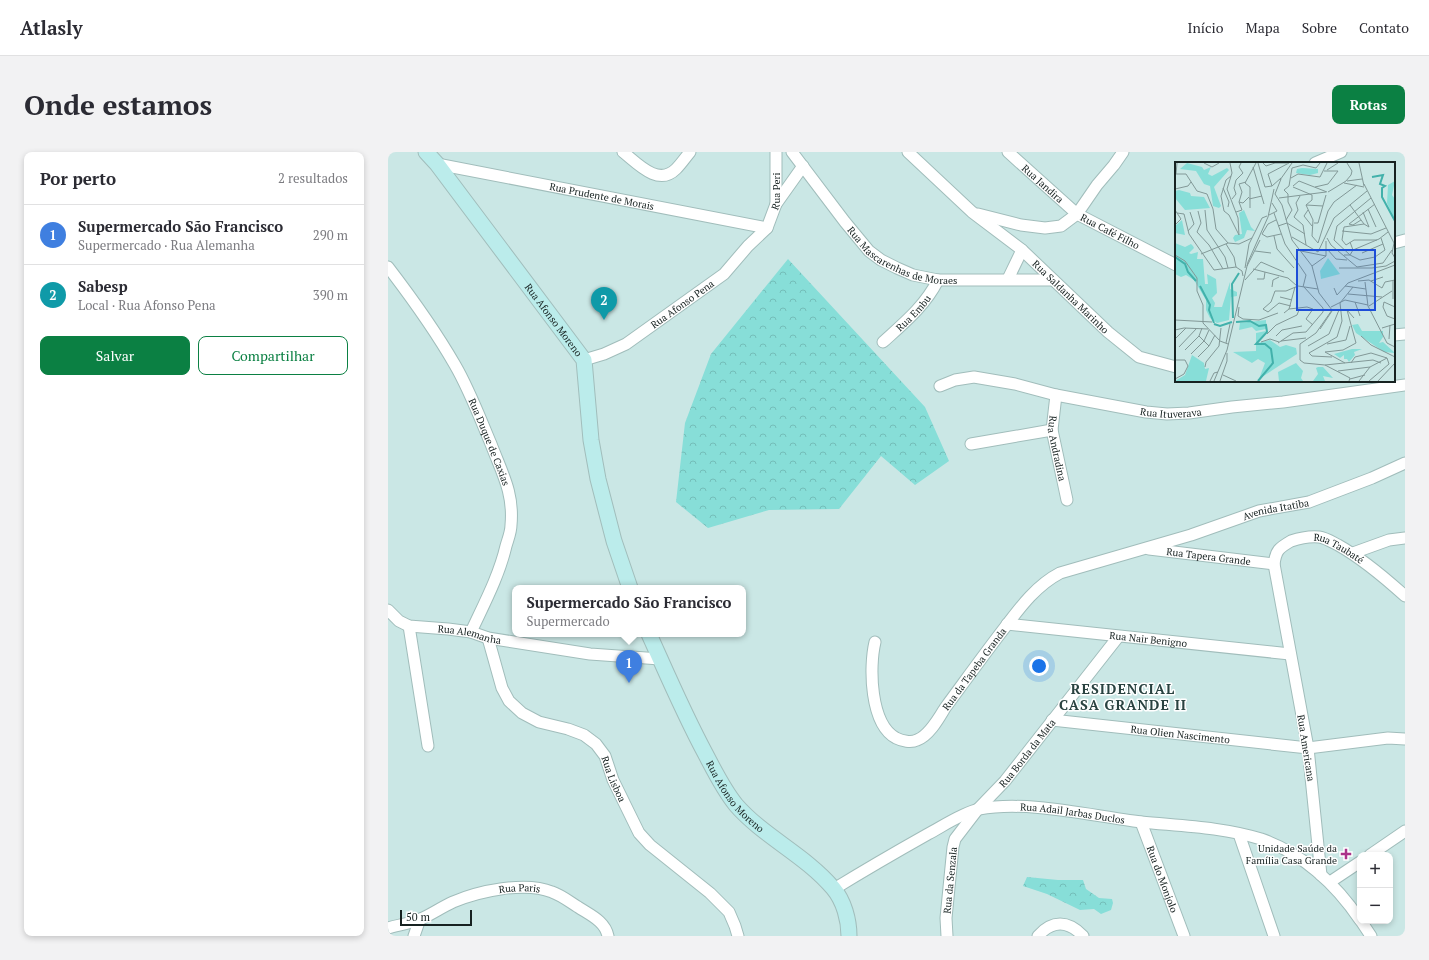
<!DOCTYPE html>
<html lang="pt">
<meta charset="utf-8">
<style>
:root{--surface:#fff;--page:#f2f2f3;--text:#2b2b33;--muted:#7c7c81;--line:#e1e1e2;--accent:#0b8043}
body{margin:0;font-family:"PT Serif",serif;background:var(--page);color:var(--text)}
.controls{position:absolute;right:12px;bottom:12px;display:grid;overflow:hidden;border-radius:8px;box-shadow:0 2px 6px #0003}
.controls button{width:36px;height:36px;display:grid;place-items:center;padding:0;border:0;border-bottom:1px solid var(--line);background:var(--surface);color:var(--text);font:20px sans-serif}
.scale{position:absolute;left:12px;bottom:10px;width:72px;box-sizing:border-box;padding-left:4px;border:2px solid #172221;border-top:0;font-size:11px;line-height:14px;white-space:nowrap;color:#172221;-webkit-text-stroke:3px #fff;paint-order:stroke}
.you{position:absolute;left:651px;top:514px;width:14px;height:14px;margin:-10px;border:3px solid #fff;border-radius:50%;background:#1a73e8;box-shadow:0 0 0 6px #1a73e833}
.badge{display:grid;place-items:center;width:26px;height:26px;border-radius:50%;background:var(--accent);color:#fff;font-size:13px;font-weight:700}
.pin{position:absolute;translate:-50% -33px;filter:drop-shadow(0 1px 2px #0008)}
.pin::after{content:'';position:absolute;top:21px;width:14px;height:12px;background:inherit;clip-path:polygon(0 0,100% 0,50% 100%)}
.popup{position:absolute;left:124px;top:433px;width:234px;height:52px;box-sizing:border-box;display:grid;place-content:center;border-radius:8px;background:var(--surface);filter:drop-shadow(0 1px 3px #0005);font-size:13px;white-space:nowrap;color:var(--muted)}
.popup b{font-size:15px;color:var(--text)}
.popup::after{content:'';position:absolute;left:50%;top:100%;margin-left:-8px;border:8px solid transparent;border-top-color:var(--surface)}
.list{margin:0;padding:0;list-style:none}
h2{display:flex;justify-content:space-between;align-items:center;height:52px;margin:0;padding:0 16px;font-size:17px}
h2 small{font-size:13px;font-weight:400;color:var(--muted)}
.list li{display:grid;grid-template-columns:26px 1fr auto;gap:12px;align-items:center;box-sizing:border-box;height:60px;padding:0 16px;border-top:1px solid var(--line)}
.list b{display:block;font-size:15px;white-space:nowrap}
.list p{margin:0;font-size:13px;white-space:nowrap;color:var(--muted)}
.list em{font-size:13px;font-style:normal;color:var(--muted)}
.actions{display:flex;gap:8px;padding:12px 16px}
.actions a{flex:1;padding:9px 0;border:1px solid var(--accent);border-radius:8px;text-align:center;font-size:14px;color:var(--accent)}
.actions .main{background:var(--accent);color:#fff}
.map{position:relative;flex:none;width:1017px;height:784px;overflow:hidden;border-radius:8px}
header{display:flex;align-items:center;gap:24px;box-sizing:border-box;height:56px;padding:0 20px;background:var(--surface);border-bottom:1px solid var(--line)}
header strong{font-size:19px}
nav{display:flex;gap:22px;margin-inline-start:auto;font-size:14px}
.intro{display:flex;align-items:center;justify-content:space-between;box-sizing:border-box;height:96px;padding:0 24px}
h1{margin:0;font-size:28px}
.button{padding:10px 18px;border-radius:8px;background:var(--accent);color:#fff;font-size:14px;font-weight:700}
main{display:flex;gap:24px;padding:0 24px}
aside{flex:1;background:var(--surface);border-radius:8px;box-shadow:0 2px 6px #0003}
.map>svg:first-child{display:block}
</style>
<header>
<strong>Atlasly</strong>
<nav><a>Início</a><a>Mapa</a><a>Sobre</a><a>Contato</a></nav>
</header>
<div class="intro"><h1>Onde estamos</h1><a class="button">Rotas</a></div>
<main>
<aside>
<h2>Por perto<small>2 resultados</small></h2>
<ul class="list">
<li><span class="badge" style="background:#3f7fe0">1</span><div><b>Supermercado São Francisco</b><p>Supermercado · Rua Alemanha</p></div><em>290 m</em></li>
<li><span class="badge" style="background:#0f9aa8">2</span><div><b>Sabesp</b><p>Local · Rua Afonso Pena</p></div><em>390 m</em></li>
</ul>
<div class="actions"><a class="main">Salvar</a><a>Compartilhar</a></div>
</aside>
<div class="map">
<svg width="1017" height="784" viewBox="0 0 1017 784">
<defs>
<pattern id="forest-crowns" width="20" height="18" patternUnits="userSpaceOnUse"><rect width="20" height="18" fill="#87ded8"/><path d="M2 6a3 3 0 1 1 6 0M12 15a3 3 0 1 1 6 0" fill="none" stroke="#74beb9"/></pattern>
</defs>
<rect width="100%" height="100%" fill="#cae7e5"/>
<!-- forest -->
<g fill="url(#forest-crowns)">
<polygon points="400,107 537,255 561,309 527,333 493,304 451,357 381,358 320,376 288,350 297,271 323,202"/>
<polygon points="639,725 670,728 695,728 698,737 711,746 724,747 725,751 723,758 713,762 706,757 692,758 659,742 635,734"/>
</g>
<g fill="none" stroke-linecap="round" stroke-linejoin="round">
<defs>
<g id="street">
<path d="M235,0C249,11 270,35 288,17C293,12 297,6 302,0"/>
<path id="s1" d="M404,0L457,70L481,99L493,108L509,116L525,123L550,128H665"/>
<path id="s2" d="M520,0L584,60L634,98L720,180L751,205L788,215"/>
<path id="s3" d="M620,0L689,62L788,113"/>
<polyline points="927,11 953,0"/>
<path id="s4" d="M49,12L379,76"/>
<polyline points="388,52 415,14"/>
<polyline points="590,62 633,73 657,76 673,74 689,62 709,33 726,13 735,0"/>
<polyline points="1006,91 1017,88"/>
<path id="s5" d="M0,115C23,145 48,180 67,213C81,237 92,266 103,292C114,321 126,341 123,373C123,380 120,387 118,394C111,424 96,452 83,480"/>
<polyline points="620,127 634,98"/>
<polyline points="1006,183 1017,182"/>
<path id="s6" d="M495,190C516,171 537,154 550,128"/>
<path id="s7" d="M196,208L216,202L238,192L336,122L360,94L379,76L388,52V0"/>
<path id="s8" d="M552,234L567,228L586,225L627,232L668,243L758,260L779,262L801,261L844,255L895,250L1017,233"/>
<path id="s9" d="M668,243L664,278L679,348"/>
<polyline points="583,292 664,278"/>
<path id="s10" d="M761,397L886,412"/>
<polyline points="965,401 1001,388 1017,386"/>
<path id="s11" d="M0,458L11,469L21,474L60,477L83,480L100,486L202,502L272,507"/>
<path id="s12" d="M619,472L902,502"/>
<polyline points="21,474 40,594"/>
<path id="s13" d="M100,486L114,536L121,549L134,561L151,570L180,577L196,583L208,592L217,604L225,628L251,681L262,693L322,741L341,760L347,774L350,784"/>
<path id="s14" d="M487,490C481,515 482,572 508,586C514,589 523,591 529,588C541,584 551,566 557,556C577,529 597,501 618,474C633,454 649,433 672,421L803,383L871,359L921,350L984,326L1017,311"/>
<path id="s15" d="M664,568L920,596L1000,586L1017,587"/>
<path id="s16" d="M753,670L796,784"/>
<polyline points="851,682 886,784"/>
<polyline points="982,703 1017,679"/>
<path id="s17" d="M933,723L920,596L886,412C888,398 891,396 903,389C912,386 921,384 931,385C938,386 944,390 950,393C975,407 996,425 1017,444"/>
<polyline points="942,730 972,710"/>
<path id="s18" d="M446,737C477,718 508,700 540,682C555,674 574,661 591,657C641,648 703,664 753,670C793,674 834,675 873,687C914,701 948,732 972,768"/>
<polyline points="973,769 983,784"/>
<path id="s19" d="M0,776C11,773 23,771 33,767C44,762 54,755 65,750C91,739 137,729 164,740C173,743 182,750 190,755C202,763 217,769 220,784"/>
<polyline points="26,784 32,767"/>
<path id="s20" d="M559,784L558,766L565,695L567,687L590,657L617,629L730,485"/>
<path d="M650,784C664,768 680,768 695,784"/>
</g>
<g id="secondary">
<path id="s21" d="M38,0L49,12L196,208L203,288L210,327L226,389L242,436"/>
<path id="s22" d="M261,482C279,522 296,562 317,601C326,618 335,637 348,653C376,685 417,703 445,736C456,749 461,768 461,784"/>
</g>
</defs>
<!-- street casing -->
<use href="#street" stroke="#a1bdbb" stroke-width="13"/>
<!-- secondary casing -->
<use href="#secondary" stroke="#a1bdbb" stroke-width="17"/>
<!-- street -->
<use href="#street" stroke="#fff" stroke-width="11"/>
<!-- secondary -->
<use href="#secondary" stroke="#bbeceb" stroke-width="15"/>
</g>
<!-- markers -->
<path fill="#aa338a" stroke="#fff" stroke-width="1.5" d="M956 696h4v4h4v4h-4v4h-4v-4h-4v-4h4z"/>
<g text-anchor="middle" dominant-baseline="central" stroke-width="3" stroke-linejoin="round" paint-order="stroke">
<!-- street labels -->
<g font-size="10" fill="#172221" stroke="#fff">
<text stroke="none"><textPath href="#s3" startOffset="47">Rua Jandira</textPath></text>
<text stroke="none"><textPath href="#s7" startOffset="267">Rua Peri</textPath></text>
<text stroke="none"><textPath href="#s4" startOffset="168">Rua Prudente de Morais</textPath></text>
<text stroke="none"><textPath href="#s3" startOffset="130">Rua Café Filho</textPath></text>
<text stroke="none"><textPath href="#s1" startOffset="158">Rua Mascarenhas de Moraes</textPath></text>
<text stroke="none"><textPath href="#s2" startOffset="218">Rua Saldanha Marinho</textPath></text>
<text stroke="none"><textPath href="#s7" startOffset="114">Rua Afonso Pena</textPath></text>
<text stroke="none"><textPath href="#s6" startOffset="42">Rua Embu</textPath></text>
<text stroke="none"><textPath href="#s21" startOffset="211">Rua Afonso Moreno</textPath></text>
<text stroke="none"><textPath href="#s8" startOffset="236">Rua Ituverava</textPath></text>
<text stroke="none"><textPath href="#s5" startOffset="203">Rua Duque de Caxias</textPath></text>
<text stroke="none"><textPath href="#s9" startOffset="54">Rua Andradina</textPath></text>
<text stroke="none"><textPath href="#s14" startOffset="572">Avenida Itatiba</textPath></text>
<text stroke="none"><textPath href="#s17" startOffset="396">Rua Taubaté</textPath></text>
<text stroke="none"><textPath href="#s10" startOffset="60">Rua Tapera Grande</textPath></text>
<text stroke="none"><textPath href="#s11" startOffset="88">Rua Alemanha</textPath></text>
<text stroke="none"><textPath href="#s12" startOffset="142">Rua Nair Benigno</textPath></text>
<text stroke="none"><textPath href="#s14" startOffset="217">Rua da Tapeba Granda</textPath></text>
<text stroke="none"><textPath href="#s15" startOffset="129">Rua Olien Nascimento</textPath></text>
<text transform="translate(918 596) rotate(81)">Rua Americana</text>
<text stroke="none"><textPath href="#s20" startOffset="210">Rua Borda da Mata</textPath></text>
<text stroke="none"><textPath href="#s13" startOffset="205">Rua Lisboa</textPath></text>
<text stroke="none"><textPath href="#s22" startOffset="185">Rua Afonso Moreno</textPath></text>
<text stroke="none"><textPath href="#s18" startOffset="260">Rua Adail Jarbas Duclos</textPath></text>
<text stroke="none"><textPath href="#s16" startOffset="61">Rua do Monjolo</textPath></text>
<text stroke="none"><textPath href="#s20" startOffset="56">Rua da Senzala</textPath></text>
<text stroke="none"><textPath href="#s19" startOffset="139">Rua Paris</textPath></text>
</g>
<!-- poi labels -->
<g font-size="10" fill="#172221" stroke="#fff" text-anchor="end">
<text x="949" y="696">Unidade Saúde da<tspan x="949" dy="12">Família Casa Grande</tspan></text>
</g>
<!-- district labels -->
<g font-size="14" font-weight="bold" letter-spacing="1" fill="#294240" stroke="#fff">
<text x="735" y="536">RESIDENCIAL<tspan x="735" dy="16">CASA GRANDE II</tspan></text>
</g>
</g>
<!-- overview -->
<g transform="translate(787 10)">
<rect width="220" height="220" fill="#cae7e5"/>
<path d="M12,1L27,5L29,8L36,5L33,12L37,14L52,6L54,8L39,25L46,44L44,46L38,44L35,24L29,22L21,9L5,7ZM127,6L143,7V11L135,13L121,11L122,7ZM220,19L217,33L220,37V59L212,41L213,23ZM4,28L15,31L16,34L29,35L35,46L10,48L0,36V29ZM69,48L76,65L80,69L72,68L69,76L60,80L58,76L60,73L67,72L64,51ZM7,58L10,73L0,71V64ZM0,81L10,85L16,82L18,84L19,86L14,91L16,92L23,90L22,97H28L30,122H33L32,112L41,117L42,131L37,136L40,141L39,145H47L55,120V127L62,130V134L56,135L54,158L42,161L35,156L31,148V138L19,118L11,113L6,115L0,112ZM153,96L165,112L146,117L145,109ZM91,158V167L81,169L77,165L64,168L65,161ZM183,162L187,169H208V175L204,181L208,180L220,191L209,190L181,171L177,163ZM91,169L83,181L95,178L105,185L111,183L121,186L122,192L84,217L90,201L83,197L77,201L58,190L81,189V171ZM177,187H187L179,190L180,193L174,200L172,197H169V193L165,196L159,192ZM17,193L29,201L30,207L34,206L31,219H0L10,213ZM121,201L128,209L126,216L128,219H104L103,210ZM143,205H148L158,216L148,214L150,219H138L143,212L141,206Z" fill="#87ded8"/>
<path fill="none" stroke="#42b1ab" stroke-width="2" d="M197,15L208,13L205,22L210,24L207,26V35L220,59M0,95L10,102L13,110L21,119M25,124L35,143L34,148L39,161M58,156L57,122L64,111M61,160L75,159L84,164L91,163L92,170L81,182H90L96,187L98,201L83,219M39,162L45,164L57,160"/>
<path fill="none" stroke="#829897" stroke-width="1" d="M2,1L1,12H11L22,29L32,32L38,47L41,67L53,81M29,1L37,5L44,1M55,1L57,11L52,27L63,56L64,73M83,1L90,25M88,1L91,4L100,1H112M184,1L189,24M78,5L89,42M152,8L163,1M56,14L51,18L46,34L49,49L54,53L64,73M116,16L123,12L145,15L152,1M106,17L100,32L107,43L117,78L137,104L144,131L157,148L141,171L125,182V198L129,201L150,203L175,216L174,219M105,18L117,1M172,19L187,17M169,21L189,25M189,22L219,81L217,91L220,96M97,24L93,12L114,1M114,24L117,6L128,3L141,6L145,1M118,24L124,19L152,30M90,25L97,24L106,16M118,25L137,33M140,25L153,22L163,9H149M48,26L54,40L53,45M0,27L13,24L16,20M67,30L64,22L71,20M153,30L171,19L176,13L177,9L172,1M125,34L121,41L123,48L119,55L128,63L131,83M104,36L151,30M57,37L61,32L59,26L61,18L68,11L64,5L66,1M74,37L87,34M64,40L68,41L74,35M131,43L138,58L137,74L143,81M131,43L148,44M131,43L137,38V33M175,43L189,62L194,65M75,46V25L70,21L81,1M193,47L201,65M0,48L6,57L0,63M30,48L32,68L50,95L53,106M133,48L129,54L137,64M23,49L26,61L22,70L34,83L48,107M61,50L67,48L64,40L67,30M188,50L194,65M2,51L9,52L14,72L39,108L61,105M99,51L110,82L131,113L128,125M94,53L102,49L97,41M111,58L117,48L113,40V32L109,28L114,24M139,61H143L151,33M174,62L200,42M174,62L178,63L186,58M189,62L169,65L167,78L171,83L179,78H202M103,64L112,61L130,72M13,69L19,62L15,50M167,69L196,72L211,66M87,72L93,62L101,58M87,72L92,75L106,72M99,74L102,87L119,106M117,75L143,90L159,56L192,29M152,76L156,83L182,105L208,101L217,88M151,79V94M143,81L153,49L159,40L182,23M51,82L59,95L61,105M152,87L161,97L172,98M178,88L204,77L213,70M80,89L96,91M126,89L151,94M187,91L208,82M26,92L53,81L64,82L77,76M0,93L10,99L22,116V129L28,143V161L45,179L53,182M169,93H175L185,98L200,95L210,88L206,76M175,93L159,78L162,64L196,36M175,93L178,88L175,80M72,104L85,78M137,104L151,94M61,105L67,109L68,114M70,106L74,82L87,56L92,54M164,106H197L211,104L220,99M78,107L113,116L122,124M82,117H89L90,110M70,118L86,100L109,110M183,119L194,118L207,126L210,120L220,118M196,119L208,115M190,120L193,144L212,181L220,185M123,124L143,127M170,124L191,127M97,125L98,118L104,115M159,126L162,133L173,121L220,103M173,132L207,135M105,135L117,138M218,137V118M180,140L185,154M209,140L208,145L212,154L220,157M209,140L220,145M116,144L104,141L93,150L88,147L96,140L100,129H111L123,124M194,144L217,129M64,145L63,154L68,157L84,158L103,151M156,145L170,138L193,143M114,147L132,145L138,147L131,157L138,163M109,151L114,147L120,125M0,158L37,160M207,166L220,162M145,167L157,149M0,168L9,166L33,167M92,172L101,163L122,153L124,148M24,174L34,184M101,174L107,168L127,164M186,174L196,183L220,195M0,177L11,166M214,177L215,163M106,179L131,176M86,180L95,177L104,180M51,181L55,162M103,181L118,171L131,170L148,150V146L129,125M152,182L171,178L175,164M133,184L154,172L164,148M4,185L22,166M10,188L24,174L27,166M16,192L29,179L34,168M23,195L34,184L40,173M157,195L137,194L134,191L162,175L167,159L165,141L178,125M0,198H10L13,204L9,212L0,217M170,201L150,190L168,188L181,181L172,148L179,156M176,201L180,195L196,191L212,196M150,203L198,198L206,201M30,205L31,200L44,184L46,166M163,209L195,205L212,196M48,213L61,219M175,217L190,213M35,219L39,211L43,210M39,219L52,188L73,100L93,55L99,27M45,219L52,199V191M184,219L195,205M194,219L214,202L212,196M203,219L220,201"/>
<path fill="#1d4ed8" fill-opacity="0.15" stroke="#1d4ed8" stroke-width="2" d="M122,88H200V148H122Z"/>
<rect width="220" height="220" fill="none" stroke="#172221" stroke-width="2"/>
</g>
</svg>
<div class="controls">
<button>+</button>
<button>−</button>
</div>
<div class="scale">50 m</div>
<div class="you"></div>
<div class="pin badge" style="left:241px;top:531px;background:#3f7fe0">1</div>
<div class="popup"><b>Supermercado São Francisco</b>Supermercado</div>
<div class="pin badge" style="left:216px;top:168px;background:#0f9aa8">2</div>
</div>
</main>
